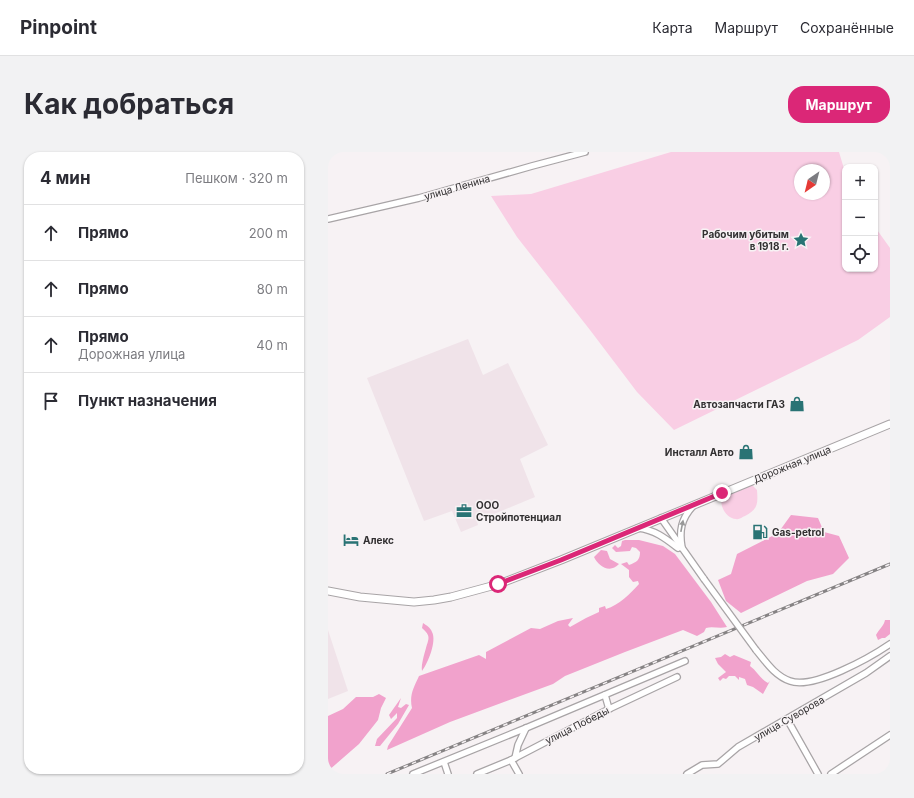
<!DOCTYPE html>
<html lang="ru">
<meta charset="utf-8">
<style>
:root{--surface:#fff;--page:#f2f2f3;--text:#2b2b33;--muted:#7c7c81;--line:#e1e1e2;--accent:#db2777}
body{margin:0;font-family:Inter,sans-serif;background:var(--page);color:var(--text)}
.controls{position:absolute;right:12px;top:12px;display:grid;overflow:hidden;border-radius:8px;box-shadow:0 1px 3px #0004}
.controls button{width:36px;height:36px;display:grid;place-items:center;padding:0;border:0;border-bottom:1px solid var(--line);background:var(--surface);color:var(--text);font:20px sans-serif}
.compass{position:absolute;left:466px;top:12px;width:36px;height:36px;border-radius:50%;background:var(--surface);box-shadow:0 1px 3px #0004;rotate:215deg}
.stop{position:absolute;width:12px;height:12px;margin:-9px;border:3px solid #db2777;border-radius:50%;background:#fff}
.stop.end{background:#db2777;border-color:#fff;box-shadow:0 1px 4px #0008}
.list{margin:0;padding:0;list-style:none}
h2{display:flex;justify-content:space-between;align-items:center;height:52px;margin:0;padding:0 16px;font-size:17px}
h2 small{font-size:13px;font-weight:400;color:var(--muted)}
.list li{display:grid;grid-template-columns:26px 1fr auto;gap:12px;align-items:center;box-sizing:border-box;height:56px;padding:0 16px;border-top:1px solid var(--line)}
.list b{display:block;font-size:15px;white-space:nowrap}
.list p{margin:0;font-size:13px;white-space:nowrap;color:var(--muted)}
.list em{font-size:13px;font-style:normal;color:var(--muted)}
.icon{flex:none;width:22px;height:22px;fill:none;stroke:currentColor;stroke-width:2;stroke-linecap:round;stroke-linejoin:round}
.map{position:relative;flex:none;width:562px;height:622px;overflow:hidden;border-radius:16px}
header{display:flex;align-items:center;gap:24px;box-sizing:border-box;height:56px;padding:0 20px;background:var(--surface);border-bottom:1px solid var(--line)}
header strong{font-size:19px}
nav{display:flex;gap:22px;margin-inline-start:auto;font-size:14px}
.intro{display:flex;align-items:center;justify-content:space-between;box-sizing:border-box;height:96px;padding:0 24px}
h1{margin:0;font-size:28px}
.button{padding:10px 18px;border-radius:16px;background:var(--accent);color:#fff;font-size:14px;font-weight:700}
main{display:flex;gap:24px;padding:0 24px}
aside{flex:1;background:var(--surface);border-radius:16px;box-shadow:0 1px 3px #0004}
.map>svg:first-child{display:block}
</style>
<header>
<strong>Pinpoint</strong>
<nav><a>Карта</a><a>Маршрут</a><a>Сохранённые</a></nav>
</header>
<div class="intro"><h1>Как добраться</h1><a class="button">Маршрут</a></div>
<main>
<aside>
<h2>4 мин<small>Пешком · 320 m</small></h2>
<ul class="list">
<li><svg class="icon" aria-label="ahead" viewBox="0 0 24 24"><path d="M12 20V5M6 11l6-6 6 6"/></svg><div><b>Прямо</b></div><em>200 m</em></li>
<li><svg class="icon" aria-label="ahead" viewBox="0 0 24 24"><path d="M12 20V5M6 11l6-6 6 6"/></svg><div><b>Прямо</b></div><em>80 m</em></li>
<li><svg class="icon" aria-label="ahead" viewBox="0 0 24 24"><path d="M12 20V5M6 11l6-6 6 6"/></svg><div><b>Прямо</b><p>Дорожная улица</p></div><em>40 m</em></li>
<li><svg class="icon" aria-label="arrive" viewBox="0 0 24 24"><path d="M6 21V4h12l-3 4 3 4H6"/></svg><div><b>Пункт назначения</b></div></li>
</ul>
</aside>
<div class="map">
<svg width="562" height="622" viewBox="0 0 562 622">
<rect width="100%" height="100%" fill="#f7f2f4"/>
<!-- built -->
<g fill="#f0e3e9">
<polygon points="140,187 155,223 180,211 220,293 192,307 207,345 149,369 150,373 133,380 124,359 96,369 39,226"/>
<polygon points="0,478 20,539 0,547"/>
</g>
<!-- green -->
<g fill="#f9cee4" fill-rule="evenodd">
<path d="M343,0H511L517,20V117H547V75L562,96V165L530,188L346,278L309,240L262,178L189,85L163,44L203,42ZM472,18H496V42H472Z"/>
<path d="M424,333L429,338C430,352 430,357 417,364C414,365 411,368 408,367C399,367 391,354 394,346Z"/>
</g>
<!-- forest -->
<g fill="#f1a2cc">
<polygon points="463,363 490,366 496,380 511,384 521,406 505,422 479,429 413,461 398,449 390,428 403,422 409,402 450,381"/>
<path d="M297,388H311L335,394L347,402L383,450L399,475C391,477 385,474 378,476L376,480L369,484L355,478L297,500L237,524L225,532L122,570L59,598L60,594L84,556C81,543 86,535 91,524L151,503L158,507V500L203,476L212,477L230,469L245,466L240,473L242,475L258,466L271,460V456L277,454L278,457C291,453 302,442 311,432L310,429L305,430L301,425V418L293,412L299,410L301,413C309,410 312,408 312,400L308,396L304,395L302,399L288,400L284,396L287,393L290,396L293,394L294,389Z"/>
<path d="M273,398L279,399L282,407L291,412C282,422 270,414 266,405Z"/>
<path d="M557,468H562V482L557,486H554L550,488L548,483C551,477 556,474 557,468Z"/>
<path d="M95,471C99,474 102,475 104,480C109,489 100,511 94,519C93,513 96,503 98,496C101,486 103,484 94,476Z"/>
<path d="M397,502L402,505L406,503L423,510L422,514C429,519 433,528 440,531L442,529L435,542L425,535L419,533L417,527L411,525V528L407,524H401L398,527L395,526L392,529L390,526L398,520L390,512L387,506L393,505Z"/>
<polygon points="51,542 58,546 53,556 50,568 31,592 0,619 0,564 15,557 28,545 45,545"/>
<polygon points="73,546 70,555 73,556 78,552 81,553 70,572 52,594 47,594 49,587 69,566 69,561 63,567 61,563"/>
</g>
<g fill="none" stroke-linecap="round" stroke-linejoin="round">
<defs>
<g id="minor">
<polyline points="0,67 91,46 204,14 257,0"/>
<polyline points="333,366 376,427"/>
<path d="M310,376C327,378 337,386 350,396"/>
<path d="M354,396C351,379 353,367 365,354"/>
<path d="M428,498C438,510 447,524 462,529C485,538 543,505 562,492"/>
<polyline points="277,543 281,557"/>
<polyline points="459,567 490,622"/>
<polyline points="187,606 190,593 198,576"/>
<polyline points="183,608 191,622"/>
<polyline points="116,610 120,622"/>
<polyline points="85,622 198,576 357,509"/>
<polyline points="149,622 183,608 281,557 349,525"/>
<polyline points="359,622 374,613 390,612 410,595 538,521 562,504"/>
<polyline points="503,622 562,583"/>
</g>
<polyline id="major" points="0,439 32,445 86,450 106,448 123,445 171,432 233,408 562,272"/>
</defs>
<!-- minor casing -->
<use href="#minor" stroke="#a8a4a6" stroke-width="8"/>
<!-- major casing -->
<use href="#major" stroke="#a8a4a6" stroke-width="9"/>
<!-- minor -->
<use href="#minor" stroke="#fff" stroke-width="5.5"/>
<!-- major -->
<use href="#major" stroke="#fff" stroke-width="7"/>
<defs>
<polyline id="rail" points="59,622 562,412"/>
</defs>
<!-- rail casing -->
<use href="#rail" stroke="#868384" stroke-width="3"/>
<!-- rail -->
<use href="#rail" stroke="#f7f2f4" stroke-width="1.5" stroke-dasharray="4.5" stroke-linecap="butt"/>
<defs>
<polyline id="minor-bridge" points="376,427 428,498"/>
</defs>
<!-- minor-bridge casing -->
<use href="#minor-bridge" stroke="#a8a4a6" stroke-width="8" stroke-linecap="butt"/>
<!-- minor-bridge -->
<use href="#minor-bridge" stroke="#fff" stroke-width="5.5"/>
</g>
<!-- one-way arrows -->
<defs><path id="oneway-solid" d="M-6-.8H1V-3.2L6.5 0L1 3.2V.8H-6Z"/></defs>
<use fill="#989898" href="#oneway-solid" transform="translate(354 374) rotate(-79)"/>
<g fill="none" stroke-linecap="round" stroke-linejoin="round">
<!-- route -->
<polyline stroke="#db2777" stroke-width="5" points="170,432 233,408 394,341"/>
</g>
<!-- icons -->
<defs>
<symbol id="sight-bare" viewBox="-9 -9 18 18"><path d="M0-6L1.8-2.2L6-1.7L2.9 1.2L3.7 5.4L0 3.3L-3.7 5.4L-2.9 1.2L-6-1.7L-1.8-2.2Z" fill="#297374" stroke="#f7f2f4" stroke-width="2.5" paint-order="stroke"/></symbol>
<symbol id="shop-bare" viewBox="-9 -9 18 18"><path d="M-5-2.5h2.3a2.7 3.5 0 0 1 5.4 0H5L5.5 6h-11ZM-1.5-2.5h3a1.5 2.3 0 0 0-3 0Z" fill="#297374" stroke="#f7f2f4" stroke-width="2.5" paint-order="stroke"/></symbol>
<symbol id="office-bare" viewBox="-9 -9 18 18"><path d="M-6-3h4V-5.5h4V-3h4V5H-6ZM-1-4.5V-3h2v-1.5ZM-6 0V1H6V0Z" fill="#297374" stroke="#f7f2f4" stroke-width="2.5" paint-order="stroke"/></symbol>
<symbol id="fuel-bare" viewBox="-9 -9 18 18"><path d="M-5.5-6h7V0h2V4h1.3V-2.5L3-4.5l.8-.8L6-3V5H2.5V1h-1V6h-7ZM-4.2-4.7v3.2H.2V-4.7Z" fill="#297374" stroke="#f7f2f4" stroke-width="2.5" paint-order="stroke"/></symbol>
<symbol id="hotel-bare" viewBox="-9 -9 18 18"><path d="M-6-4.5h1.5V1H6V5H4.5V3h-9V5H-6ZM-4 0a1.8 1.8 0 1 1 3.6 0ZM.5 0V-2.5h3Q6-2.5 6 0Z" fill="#297374" stroke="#f7f2f4" stroke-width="2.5" paint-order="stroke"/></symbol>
</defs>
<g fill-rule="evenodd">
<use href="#sight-bare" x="462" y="77" width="22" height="22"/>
<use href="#shop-bare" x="458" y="241" width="22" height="22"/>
<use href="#shop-bare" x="407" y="289" width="22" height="22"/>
<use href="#office-bare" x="125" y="348" width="22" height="22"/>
<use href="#fuel-bare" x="421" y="369" width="22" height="22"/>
<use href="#hotel-bare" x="12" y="377" width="22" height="22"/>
</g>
<g text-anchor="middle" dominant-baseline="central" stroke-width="3" stroke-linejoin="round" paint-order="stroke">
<!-- street labels -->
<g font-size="10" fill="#323031" stroke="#f7f2f4">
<text transform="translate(129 35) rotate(-16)">улица Ленина</text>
<text transform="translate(464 312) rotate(-22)">Дорожная улица</text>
<text transform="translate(461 566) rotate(-30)">улица Суворова</text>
<text transform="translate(249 573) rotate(-27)">улица Победы</text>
</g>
<!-- poi labels -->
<g font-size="10" font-weight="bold" fill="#323031" stroke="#f7f2f4" text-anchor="end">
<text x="461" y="82">Рабочим убитым<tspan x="461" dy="12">в 1918 г.</tspan></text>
<text x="457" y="252">Автозапчасти ГАЗ</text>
<text x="406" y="300">Инсталл Авто</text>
<text x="148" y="353" text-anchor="start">ООО<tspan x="148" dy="12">Стройпотенциал</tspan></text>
<text x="444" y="380" text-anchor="start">Gas-petrol</text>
<text x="35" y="388" text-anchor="start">Алекс</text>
</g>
</g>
</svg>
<div class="controls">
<button>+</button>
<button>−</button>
<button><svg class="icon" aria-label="locate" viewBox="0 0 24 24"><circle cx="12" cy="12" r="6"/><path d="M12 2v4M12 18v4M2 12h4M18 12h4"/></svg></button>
</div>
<svg class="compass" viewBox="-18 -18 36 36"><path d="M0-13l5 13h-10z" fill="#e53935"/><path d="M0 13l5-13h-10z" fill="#7c7c81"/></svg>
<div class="stop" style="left:170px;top:432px"></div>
<div class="stop end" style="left:394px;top:341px"></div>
</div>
</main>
